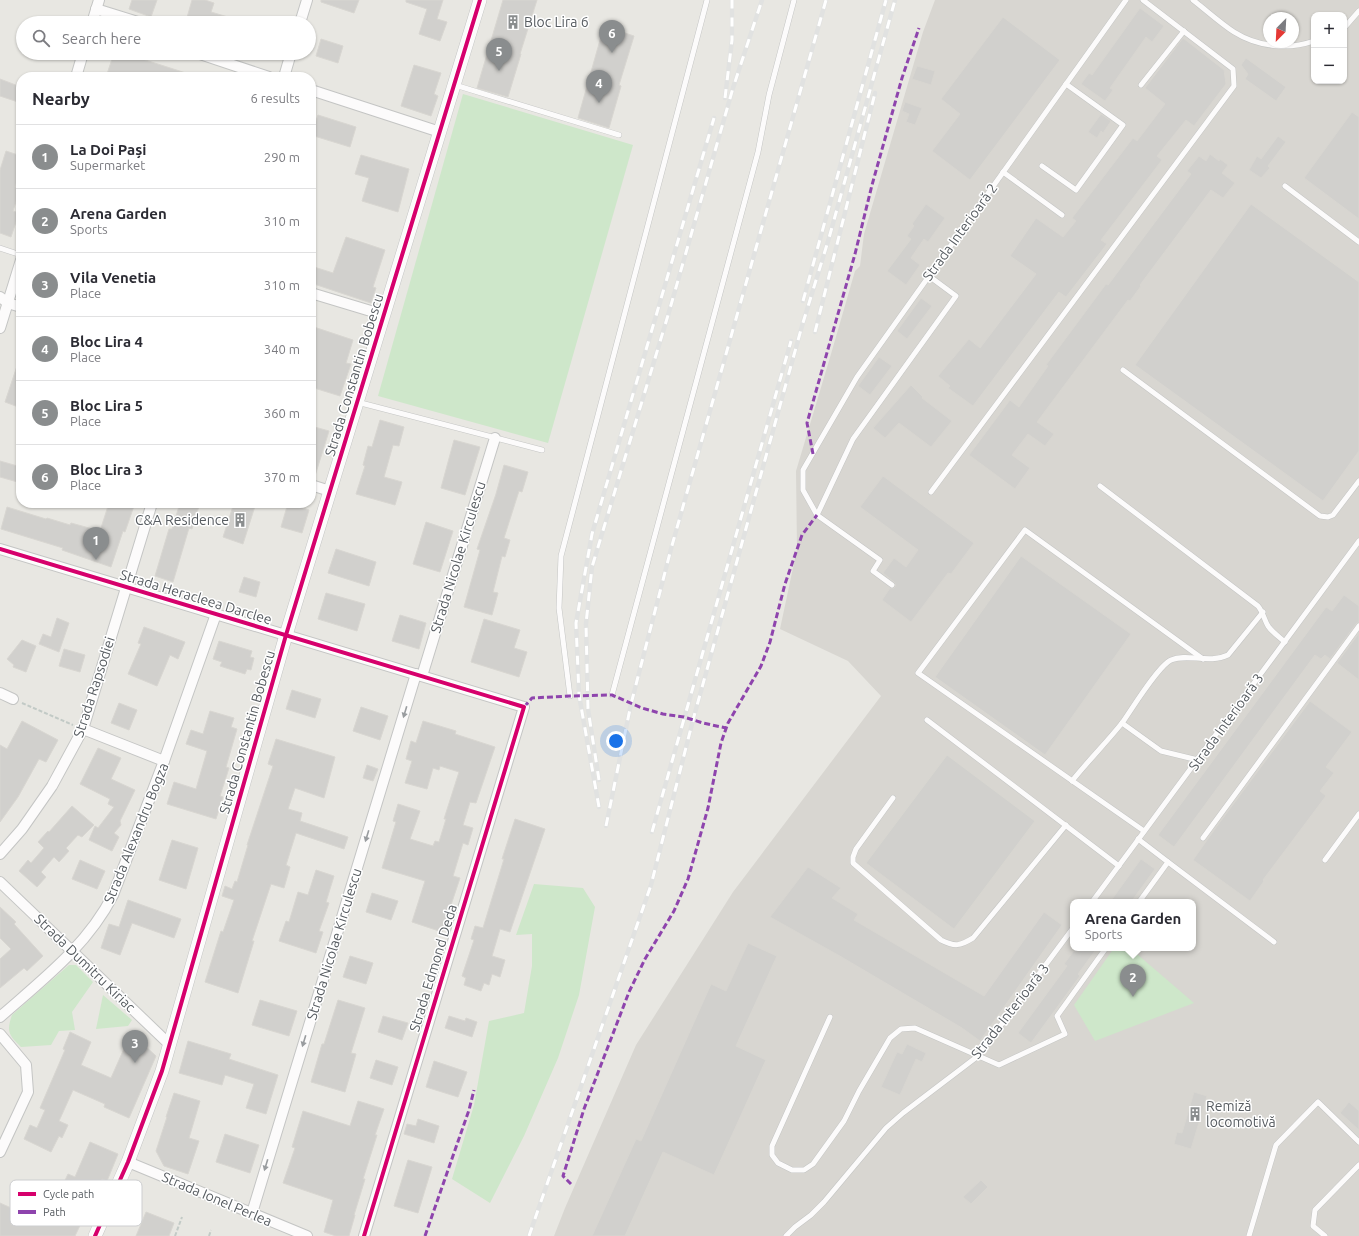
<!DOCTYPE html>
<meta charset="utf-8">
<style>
:root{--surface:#fff;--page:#f7f7f7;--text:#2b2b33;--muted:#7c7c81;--line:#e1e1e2;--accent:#8a8d8e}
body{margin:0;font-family:Ubuntu,sans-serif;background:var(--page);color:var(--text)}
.controls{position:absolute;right:12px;top:12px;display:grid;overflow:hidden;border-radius:8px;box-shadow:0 1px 3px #0004}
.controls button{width:36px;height:36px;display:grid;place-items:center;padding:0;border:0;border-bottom:1px solid var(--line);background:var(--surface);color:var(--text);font:20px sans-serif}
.compass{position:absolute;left:1263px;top:12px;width:36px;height:36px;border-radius:50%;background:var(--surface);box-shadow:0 1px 3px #0004;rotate:204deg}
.you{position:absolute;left:616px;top:741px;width:14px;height:14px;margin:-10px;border:3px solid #fff;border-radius:50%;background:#1a73e8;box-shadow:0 0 0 6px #1a73e833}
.badge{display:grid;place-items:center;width:26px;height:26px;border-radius:50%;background:var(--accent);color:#fff;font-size:13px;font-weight:700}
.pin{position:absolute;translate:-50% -33px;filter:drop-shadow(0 1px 2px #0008)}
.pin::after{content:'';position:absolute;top:21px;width:14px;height:12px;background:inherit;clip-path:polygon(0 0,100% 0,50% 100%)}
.popup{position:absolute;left:1070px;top:899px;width:126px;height:52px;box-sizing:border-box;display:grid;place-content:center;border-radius:8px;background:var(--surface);filter:drop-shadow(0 1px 3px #0005);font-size:13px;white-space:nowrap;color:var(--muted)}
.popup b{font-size:15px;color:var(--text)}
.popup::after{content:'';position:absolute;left:50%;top:100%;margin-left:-8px;border:8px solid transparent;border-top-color:var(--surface)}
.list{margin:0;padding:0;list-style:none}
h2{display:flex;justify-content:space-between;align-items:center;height:52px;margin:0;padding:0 16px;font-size:17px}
h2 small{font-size:13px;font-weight:400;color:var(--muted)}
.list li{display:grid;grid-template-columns:26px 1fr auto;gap:12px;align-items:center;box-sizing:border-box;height:64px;padding:0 16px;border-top:1px solid var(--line)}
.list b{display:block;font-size:15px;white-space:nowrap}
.list p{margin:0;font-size:13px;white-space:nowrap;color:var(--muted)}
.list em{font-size:13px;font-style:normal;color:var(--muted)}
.icon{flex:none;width:22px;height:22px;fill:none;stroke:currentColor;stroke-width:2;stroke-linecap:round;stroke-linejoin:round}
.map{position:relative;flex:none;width:1359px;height:1236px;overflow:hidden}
.search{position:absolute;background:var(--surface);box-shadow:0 1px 3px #0004;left:16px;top:16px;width:300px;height:44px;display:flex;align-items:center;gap:10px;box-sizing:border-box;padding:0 14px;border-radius:22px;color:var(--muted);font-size:15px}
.panel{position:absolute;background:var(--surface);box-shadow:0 1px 3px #0004;left:16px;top:72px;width:300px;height:436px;border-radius:16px}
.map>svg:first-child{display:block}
</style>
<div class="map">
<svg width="1359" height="1236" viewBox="0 0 1359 1236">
<rect width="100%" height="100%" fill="#e8e7e2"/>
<!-- industrial -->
<path fill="#d8d6d1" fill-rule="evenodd" d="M935,0H1359V1236H554L565,1208L636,1045L733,892L881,696L848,661L780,629L797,549L796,471L831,354L855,271L860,266L864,234L923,32ZM1314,15H1344V81H1314ZM1269,18H1293V42H1269ZM1073,902H1193V948H1073Z"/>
<!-- green -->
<g fill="#cee7ca">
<polygon points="463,94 633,145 548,443 378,396"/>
<polygon points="534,884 583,888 595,907 579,995 558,1058 524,1136 490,1203 452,1179 474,1105 489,1021 524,1013 532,966 532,934 516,935"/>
<polygon points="1114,948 1130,948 1194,1003 1095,1041 1074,1005"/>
<path d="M69,965H76L93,982L72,1012L75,1030L59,1031L51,1045L21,1047C9,1035 6,1032 12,1015Z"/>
<polygon points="103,995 132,1020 128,1026 96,1029"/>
</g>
<!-- building -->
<g fill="#d1d0cd" stroke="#d8d6d1">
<polygon points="132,0 157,0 151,17 129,9"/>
<polygon points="192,0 205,0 214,3 211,12 238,20 238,23 193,23 186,21"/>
<polygon points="321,0 359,0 354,13 321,2"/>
<polygon points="406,0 443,0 437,19 447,22 440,41 419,34 427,9 406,2"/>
<polygon points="503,0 537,0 520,54 521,54 508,97 477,88"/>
<polygon points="1140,8 1164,26 1152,42 1146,37 1110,88 1113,90 1105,101 1081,84 1089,73 1092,75"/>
<polygon points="1003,17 1060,60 970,180 932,151 960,114 941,99"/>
<polygon points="604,26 634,36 619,85 621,86 609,128 578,118"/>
<polygon points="1183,38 1224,70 1226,84 1194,126 1186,120 1157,156 1162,160 1101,240 1107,244 1066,297 1059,292 973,406 948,388 950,386 938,376 969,339 980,348 1036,274 1010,256 1036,218 1063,237 1076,221 1072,218 1133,138 1137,141 1165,104 1145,88"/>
<polygon points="321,39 343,46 338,63 316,56"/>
<polygon points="114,53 140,53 139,58 192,75 192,77 106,77"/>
<polygon points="1246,58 1286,87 1276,101 1245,79 1248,74 1241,65"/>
<polygon points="414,65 441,73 434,94 438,96 431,116 401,106"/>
<polygon points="917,66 935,71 931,85 912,79"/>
<polygon points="0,79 21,87 21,103 0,96"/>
<polygon points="905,102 922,108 915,125 906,122 909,114 902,111"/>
<polygon points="1352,112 1359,117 1359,219 1304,178"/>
<polygon points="1101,114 1111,121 1103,133 1101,131 1097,138 1088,132"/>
<polygon points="318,115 356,127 350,147 311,135"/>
<polygon points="1278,136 1286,142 1268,166 1270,168 1261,178 1249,170 1257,156 1261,159"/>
<polygon points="6,151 21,156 21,170 15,187 20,189 13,211 19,213 11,237 0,233 0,170"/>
<polygon points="1210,154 1219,161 1220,159 1228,165 1222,173 1235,183 1223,198 1211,190 1140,285 1141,286 1130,301 1128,300 1037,422 1054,434 1045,446 1028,434 1012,455 1030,468 1015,489 969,455 1010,400 1019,407 1048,366 1046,365 1106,284 1108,285 1191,174 1187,171 1199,156 1206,161"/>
<polygon points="361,155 409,169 398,212 362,201 369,178 355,174"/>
<polygon points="926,204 945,218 928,242 924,239 911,258 920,265 906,285 887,271 911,239 907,236 914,226 912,224"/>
<polygon points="1251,204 1359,282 1359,451 1323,501 1135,365"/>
<polygon points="346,237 385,250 373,287 376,288 371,303 311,283 311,266 333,273"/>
<polygon points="921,298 932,306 907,339 897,331"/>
<polygon points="311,326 353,340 346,363 351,364 340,396 311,387"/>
<polygon points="879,357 892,366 870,395 858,386"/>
<polygon points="19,360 21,360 21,408 5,402"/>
<polygon points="911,385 923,397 922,398 952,421 931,447 899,423 885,438 873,428"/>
<polygon points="380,420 404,427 399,446 393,445 384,477 402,482 395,505 356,494 365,466 363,465 368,446 372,447"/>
<polygon points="311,426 329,431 314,479 311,479"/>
<polygon points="454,440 480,447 465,495 441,488"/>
<polygon points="0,461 21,467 21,483 0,477"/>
<polygon points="504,465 528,472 522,492 519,491 504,538 510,540 505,557 502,556 493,592 498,593 492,615 464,607 480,550 477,549 496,494"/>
<polygon points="883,476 974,543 951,574 948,573 911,622 882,600 890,588 894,588 896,585 894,582 883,573 894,558 906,567 918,550 860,507"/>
<polygon points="109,503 135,503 125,532 123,531 111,567 62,550 63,548 1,529 7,507 46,519 47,518 70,525 71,523 100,531"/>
<polygon points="180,503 200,503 192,529 189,528 173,582 155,576 169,529 172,529"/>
<polygon points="234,503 256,503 243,544 223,537"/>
<polygon points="288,503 309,510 302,533 281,527"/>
<polygon points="426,522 453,531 440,572 413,564"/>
<polygon points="336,549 376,562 369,586 328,573"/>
<polygon points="1021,556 1131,634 1045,755 935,677"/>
<polygon points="244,577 260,582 256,597 239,592"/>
<polygon points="326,593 365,604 357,631 318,619"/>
<polygon points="1344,595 1359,606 1359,622 1356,624 1330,659 1325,655 1321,659 1315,655 1174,847 1158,835 1326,607 1332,611"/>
<polygon points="400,615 426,623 419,649 392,641"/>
<polygon points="57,618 69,623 59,652 39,644 43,634 51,637"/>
<polygon points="484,619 520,630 514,648 527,652 519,677 471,662"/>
<polygon points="144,627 185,642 178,659 170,655 157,686 128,674 141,644 138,643"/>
<polygon points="1359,633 1359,680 1337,663"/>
<polygon points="22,640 36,646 26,672 13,667 14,665 7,659"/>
<polygon points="219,641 252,651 250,657 254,658 251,670 247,669 245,674 220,666 222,662 213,659"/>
<polygon points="64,649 85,655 80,672 59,666"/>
<polygon points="292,690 321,699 315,718 286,709"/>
<polygon points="1310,701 1352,732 1326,767 1334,773 1320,791 1326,796 1263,880 1264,881 1250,901 1193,860 1217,826"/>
<polygon points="119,703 137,710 129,730 111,723"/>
<polygon points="361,707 388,716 380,740 353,731"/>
<polygon points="210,711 234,718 231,727 237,729 226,767 229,768 220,796 223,797 216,819 167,804 174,782 196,789 207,751 186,744 191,730 203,734"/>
<polygon points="22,721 58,740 46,762 39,759 18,797 0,822 0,745 7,749"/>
<polygon points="423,721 456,731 455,734 495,747 476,803 470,802 463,825 473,828 468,845 463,843 453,876 460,878 442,932 412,922 425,881 382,868 396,822 393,821 398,804 420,811 410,839 433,846 435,841 439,842 446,819 444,819 459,772 440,766 439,770 433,768 427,789 405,783 412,761 406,759 411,741 416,743"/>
<polygon points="276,739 335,757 324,798 295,788 288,809 302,813 300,821 348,837 344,849 296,833 286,865 290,867 284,888 271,884 252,941 254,941 238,993 205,982 221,931 223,932 234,900 222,896 225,886 232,889 235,881 237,882 248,845 247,845 273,766 268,764"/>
<polygon points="98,748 121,758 111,779 135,790 120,821 121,825 114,833 119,837 112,851 89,840 95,826 98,828 114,807 108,804 110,799 80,784"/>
<polygon points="947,755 1035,821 954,929 866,863"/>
<polygon points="367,765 378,769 373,781 363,778"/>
<polygon points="72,806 94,825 82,837 78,835 66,848 69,851 59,862 54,857 41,872 46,877 37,887 19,871 28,860 31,863 44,848 38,842 48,831 49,832"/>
<polygon points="515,819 545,829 510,932 500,929 492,956 505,960 500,977 492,974 489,985 484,983 481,991 464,985 466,978 462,976 474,940 471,939 475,926 483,928 504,859 502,859"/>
<polygon points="172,840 198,848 186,889 159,880"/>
<polygon points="1141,859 1155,869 1131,902 1110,902"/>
<polygon points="80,860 105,871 97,889 72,879"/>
<polygon points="808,867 841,888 832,898 858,914 854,920 984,996 1044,912 1062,925 980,1041 962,1028 838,955 770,917"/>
<polygon points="316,870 334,876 326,902 329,903 319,931 323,932 316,953 279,941 286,921 289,922 298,892 308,895"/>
<polygon points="372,893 398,901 391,920 366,912"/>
<polygon points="128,900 181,919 174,938 132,923 120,955 101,948 109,924 119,927"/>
<polygon points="0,907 16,922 14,924 43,956 27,971 24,968 0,988 0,959 11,949 0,938"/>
<polygon points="748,943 777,956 736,1046 766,1060 714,1175 663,1152 625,1236 592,1236 636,1139 641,1141 711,984 726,991"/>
<polygon points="1076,948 1097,948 1078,974 1080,976 1031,1043 1018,1033 1067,966 1064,964"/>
<polygon points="350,956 373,963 366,984 343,977"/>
<polygon points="260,1000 297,1011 289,1036 252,1025"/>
<polygon points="338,1000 365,1008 351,1053 356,1054 345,1092 311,1082 322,1044 324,1044"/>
<polygon points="383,1016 408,1023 402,1040 378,1032"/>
<polygon points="449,1016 465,1021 466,1018 477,1022 472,1037 445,1028"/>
<polygon points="70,1032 91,1042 81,1065 111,1078 131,1033 156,1056 129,1118 104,1107 105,1104 73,1090 59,1121 68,1125 62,1138 59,1136 51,1152 24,1139 30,1125 37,1128 45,1110 40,1108 65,1050 63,1049"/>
<polygon points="188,1041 231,1054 229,1059 278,1075 266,1114 246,1108 254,1084 225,1075 222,1085 179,1073"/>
<polygon points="907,1044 926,1053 922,1062 916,1059 900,1095 881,1087 897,1052 902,1054"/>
<polygon points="376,1060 398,1067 392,1085 370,1078"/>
<polygon points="434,1061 467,1072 458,1097 426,1087"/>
<polygon points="1194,1092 1207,1096 1191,1149 1174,1144 1177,1132 1182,1133"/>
<polygon points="174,1093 200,1101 189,1138 199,1141 188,1174 164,1166 156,1151 167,1117 166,1117"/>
<polygon points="358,1101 384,1109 375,1135 377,1135 363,1179 365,1179 354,1215 355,1215 349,1236 336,1236 324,1232 333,1200 283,1183 295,1148 292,1147 303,1111 350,1126"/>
<polygon points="1349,1102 1359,1111 1359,1130 1340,1113"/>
<polygon points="418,1119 439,1126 434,1143 404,1134 407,1124 416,1126"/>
<polygon points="225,1134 259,1145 250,1173 216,1162"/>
<polygon points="90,1142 118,1154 107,1181 102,1179 75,1236 0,1236 0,1203 45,1223 68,1174 75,1177"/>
<polygon points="408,1160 432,1167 418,1213 394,1206"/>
<polygon points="981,1180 988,1187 971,1204 963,1197"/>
<polygon points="146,1212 174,1223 169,1236 136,1236"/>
</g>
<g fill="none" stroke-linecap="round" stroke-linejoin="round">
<defs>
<g id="service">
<path d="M1193,0C1206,10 1220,23 1234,32C1258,47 1288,50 1314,41"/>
<polyline points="1344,28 1359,11"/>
<polyline points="455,85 619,135"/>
<polyline points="1141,85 1184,31"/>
<polyline points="1042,166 1076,190 1123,125 1066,84"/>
<polyline points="1003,172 1062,215"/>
<polyline points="1285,186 1359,242"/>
<polyline points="0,248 21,255"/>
<polyline points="1123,370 1320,516 1328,517 1333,515 1359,481"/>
<polyline points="357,402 542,450"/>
<path d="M1100,486L1258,606C1263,612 1264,619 1268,626C1272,632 1279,637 1285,642"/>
<polyline points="931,492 1234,86 1233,69 1143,0"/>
<polyline points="817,515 853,439 956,296 929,276"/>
<polyline points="892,585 873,571 880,560 817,515 803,490 803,470 857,377 1126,0"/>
<polyline points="612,695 758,152 769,95 794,0"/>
<polyline points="570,696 559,608 561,556 707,0"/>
<polyline points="927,720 1119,866"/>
<polyline points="1122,723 1161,751 1198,760"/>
<path d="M1072,781C1088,761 1106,743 1122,723C1132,709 1158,666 1171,660C1187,653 1209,664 1228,655L1263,612"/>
<path d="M893,798L856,849L853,857V863L941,940C955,947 960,946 973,938L1066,825"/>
<polyline points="1144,831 918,673 1025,530 1203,659"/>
<polyline points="1203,838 1359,626"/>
<polyline points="1138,839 1168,862 1139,902"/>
<polyline points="1325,860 1359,814"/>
<polyline points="1168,862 1274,942"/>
<polyline points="1092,902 1359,541"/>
<polyline points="830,1017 772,1146 772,1155 778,1163 792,1170 804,1170 813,1164 844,1121 859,1091 890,1038 901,1029 915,1028 999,1065 1065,1034 1057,1016 1106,948"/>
<polyline points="786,1236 795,1227 811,1215 824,1202 886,1128 903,1113 978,1056 1073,928"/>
<polyline points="1249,1236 1276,1145 1318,1102 1359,1142"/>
<polyline points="1325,1236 1313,1226 1315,1210 1359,1165"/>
</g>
<g id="minor">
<polyline points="96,9 141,23"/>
<polyline points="92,23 99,0"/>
<polyline points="300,23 307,0"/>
<polyline points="197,53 269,77"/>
<polyline points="76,77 83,53"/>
<polyline points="284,77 291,53"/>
<polyline points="311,90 440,132"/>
<polyline points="311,293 384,315"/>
<polyline points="0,297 8,303 21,307"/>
<polyline points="0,328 21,260"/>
<polyline points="311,485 330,491"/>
<polyline points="0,549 524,707 364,1236"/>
<polyline points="422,676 495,438"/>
<polyline points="0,693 13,699"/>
<polyline points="83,729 164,761"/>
<polyline points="0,854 22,829 52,786 83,729 152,503"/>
<polyline points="0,882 169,1044"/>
<path d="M0,1017C42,980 87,946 113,895L164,761L216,614"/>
<polyline points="0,1034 26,1065 28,1092 0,1152"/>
<polyline points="128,1162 307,1236"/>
<polyline points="252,1213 416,674"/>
</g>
<polyline id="tertiary" points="95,1236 128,1162 162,1071 286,635 480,0"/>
</defs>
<!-- service casing -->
<use href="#service" stroke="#c4c5c4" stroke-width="6"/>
<!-- minor casing -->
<use href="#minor" stroke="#c4c5c4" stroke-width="12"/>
<!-- tertiary casing -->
<use href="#tertiary" stroke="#c4c5c4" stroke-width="14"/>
<!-- path -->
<g stroke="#c2cac6" stroke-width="2" stroke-dasharray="4 2" stroke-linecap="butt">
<polyline points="22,703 73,725"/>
<polyline points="175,1236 182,1217"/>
<polyline points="209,1236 211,1230"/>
</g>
<!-- service -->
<use href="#service" stroke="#fcfbfb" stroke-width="5"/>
<!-- minor -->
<use href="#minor" stroke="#fcfbfb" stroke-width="10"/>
<!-- tertiary -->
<use href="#tertiary" stroke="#fcfbfb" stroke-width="13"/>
<defs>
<g id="rail">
<polyline points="725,98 732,40 732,0"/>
<polyline points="803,301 886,0"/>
<polyline points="815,332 875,93"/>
<polyline points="599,780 588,709 586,624 592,567 669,312 733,88 762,0"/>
<polyline points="599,807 579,695 576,623 592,534 714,118"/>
<polyline points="606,826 631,704 671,549 826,0"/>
<polyline points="652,832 791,341"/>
<polyline points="529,1236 651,885 693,720 802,326 829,238 895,0"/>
</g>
</defs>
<!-- rail casing -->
<use href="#rail" stroke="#e1e2e1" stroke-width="4.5"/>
<!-- rail -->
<use href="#rail" stroke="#fff" stroke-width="3" stroke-dasharray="9" stroke-linecap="butt"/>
<!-- quiet -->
<g stroke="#8e44ad" stroke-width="3" stroke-dasharray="6 3" stroke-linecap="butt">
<polyline points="813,454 807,423 855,254 872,185 902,78 919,28"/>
<polyline points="524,707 532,698 570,696 612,695 642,708 663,714 684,717 703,723 726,728"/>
<polyline points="571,1184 563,1176 584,1109 629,992 645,959 674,911 688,879 708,808 721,743 728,723 761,666 770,642 785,584 802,535 817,515"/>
<polyline points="425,1236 469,1110 474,1090"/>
</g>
<defs>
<g id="cycleway">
<polyline points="0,549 524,707 364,1236"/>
<polyline points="95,1236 128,1162 162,1071 286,635 480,0"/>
</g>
</defs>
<!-- cycleway casing -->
<use href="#cycleway" stroke="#fff" stroke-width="6"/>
<!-- cycleway -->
<use href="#cycleway" stroke="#d6006c" stroke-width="4"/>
</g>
<!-- one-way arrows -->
<defs><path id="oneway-solid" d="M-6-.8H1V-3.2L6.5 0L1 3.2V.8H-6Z"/></defs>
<g fill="#999c9f">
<use href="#oneway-solid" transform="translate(405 712) rotate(107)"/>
<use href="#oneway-solid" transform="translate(367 836) rotate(107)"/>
<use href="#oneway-solid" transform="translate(304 1041) rotate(107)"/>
<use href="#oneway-solid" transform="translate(266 1165) rotate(107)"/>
</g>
<!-- icons -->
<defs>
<symbol id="building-bare" viewBox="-9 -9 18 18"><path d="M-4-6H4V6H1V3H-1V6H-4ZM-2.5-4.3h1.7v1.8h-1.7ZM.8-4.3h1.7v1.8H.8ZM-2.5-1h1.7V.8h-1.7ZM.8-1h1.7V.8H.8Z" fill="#8a8d8e" stroke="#fff" stroke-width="2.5" paint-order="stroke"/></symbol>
</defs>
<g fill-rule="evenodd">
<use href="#building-bare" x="503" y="12" width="20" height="20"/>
<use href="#building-bare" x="230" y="510" width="20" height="20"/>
<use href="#building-bare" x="1185" y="1104" width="20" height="20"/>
</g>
<g text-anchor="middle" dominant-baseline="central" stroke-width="3" stroke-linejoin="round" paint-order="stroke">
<!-- poi labels -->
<g font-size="14" fill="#575c61" stroke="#fff" text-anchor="start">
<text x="524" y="22">Bloc Lira 6</text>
<text x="229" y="520" text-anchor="end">C&amp;A Residence</text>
<text x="1206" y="1106">Remiză<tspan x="1206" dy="16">locomotivă</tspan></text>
</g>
<!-- street labels -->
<g font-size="14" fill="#575c61" stroke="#fff">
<text transform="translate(960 232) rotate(-54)">Strada Interioară 2</text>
<text transform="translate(354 375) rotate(-73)">Strada Constantin Bobescu</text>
<text transform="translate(458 557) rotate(-73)">Strada Nicolae Kirculescu</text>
<text transform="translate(196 597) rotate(17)">Strada Heracleea Darclee</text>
<text transform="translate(94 687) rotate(-72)">Strada Rapsodiei</text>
<text transform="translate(1226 722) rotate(-54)">Strada Interioară 3</text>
<text transform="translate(247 732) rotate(-74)">Strada Constantin Bobescu</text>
<text transform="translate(136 833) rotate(-68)">Strada Alexandru Bogza</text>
<text transform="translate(334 944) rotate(-73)">Strada Nicolae Kirculescu</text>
<text transform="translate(85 963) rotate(44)">Strada Dumitru Kiriac</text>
<text transform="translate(433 968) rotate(-73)">Strada Edmond Deda</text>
<text transform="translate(1010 1011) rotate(-52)">Strada Interioară 3</text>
<text transform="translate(217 1199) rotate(23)">Strada Ionel Perlea</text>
</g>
</g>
<!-- legend -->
<rect x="10" y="1180" width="132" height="46" rx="6" fill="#fff" stroke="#cdced0" stroke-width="1"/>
<rect x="18" y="1192" width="18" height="4" fill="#d6006c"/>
<rect x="18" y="1210" width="18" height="4" fill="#8e44ad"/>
<g font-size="11" fill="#575c61">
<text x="43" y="1198">Cycle path</text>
<text x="43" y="1216">Path</text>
</g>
</svg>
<div class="controls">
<button>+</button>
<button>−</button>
</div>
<svg class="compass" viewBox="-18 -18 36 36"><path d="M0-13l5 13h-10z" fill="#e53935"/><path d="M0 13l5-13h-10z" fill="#7c7c81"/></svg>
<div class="you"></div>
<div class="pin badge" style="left:96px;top:560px">1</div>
<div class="pin badge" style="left:1133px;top:997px">2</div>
<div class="popup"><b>Arena Garden</b>Sports</div>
<div class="pin badge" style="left:135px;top:1063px">3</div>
<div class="pin badge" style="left:599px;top:103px">4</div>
<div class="pin badge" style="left:499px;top:71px">5</div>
<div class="pin badge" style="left:612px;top:53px">6</div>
<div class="search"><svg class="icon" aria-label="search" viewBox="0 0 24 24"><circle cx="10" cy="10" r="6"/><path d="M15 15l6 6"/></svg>Search here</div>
<section class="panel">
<h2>Nearby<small>6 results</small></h2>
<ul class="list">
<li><span class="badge">1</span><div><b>La Doi Pași</b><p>Supermarket</p></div><em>290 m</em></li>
<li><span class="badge">2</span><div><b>Arena Garden</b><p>Sports</p></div><em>310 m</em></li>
<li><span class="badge">3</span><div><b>Vila Venetia</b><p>Place</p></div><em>310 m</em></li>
<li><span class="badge">4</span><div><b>Bloc Lira 4</b><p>Place</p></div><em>340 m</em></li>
<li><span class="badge">5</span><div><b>Bloc Lira 5</b><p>Place</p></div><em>360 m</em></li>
<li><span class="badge">6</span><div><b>Bloc Lira 3</b><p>Place</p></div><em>370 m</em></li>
</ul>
</section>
</div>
